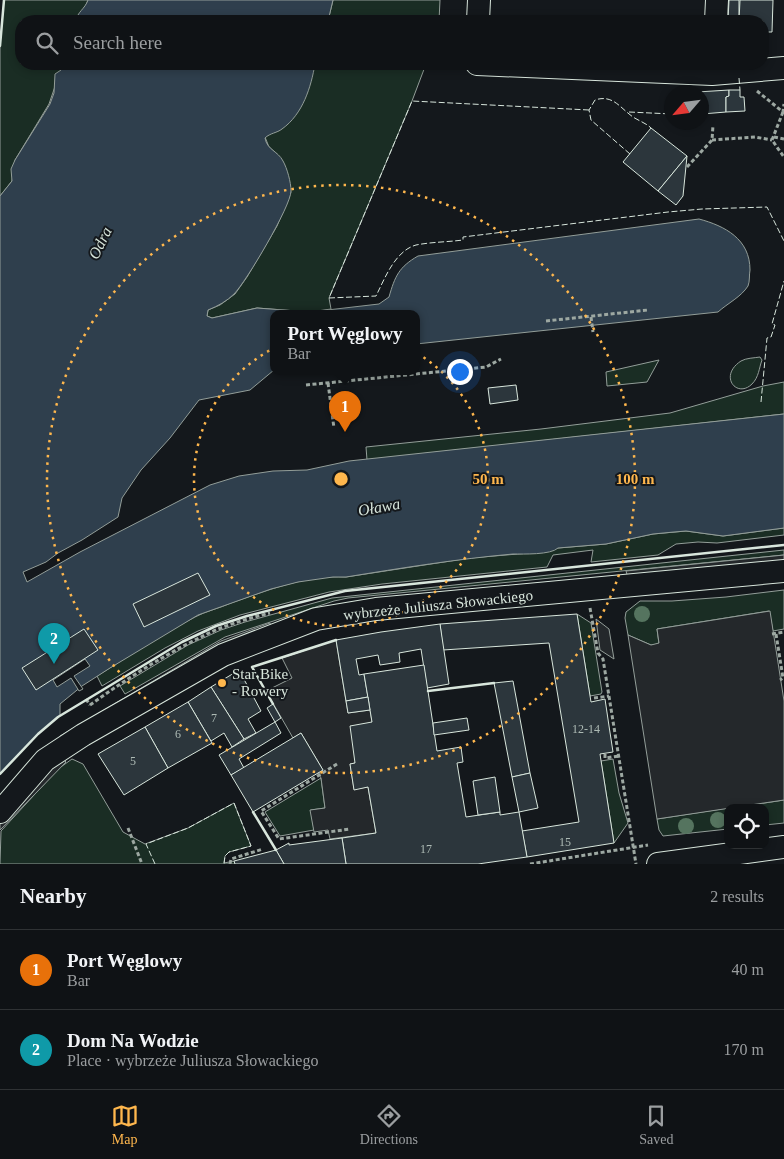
<!DOCTYPE html>
<meta charset="utf-8">
<style>
:root{--surface:#0f1215;--page:#181b1e;--text:#f1f3f6;--muted:#9b9ea0;--line:#2f3234;--accent:#ffb74d}
body{margin:0;font-family:Georgia,serif;background:var(--page);color:var(--text)}
.controls{position:absolute;right:15px;bottom:15px;display:grid;overflow:hidden;border-radius:10px;box-shadow:0 2px 8px #0003}
.controls button{width:45px;height:45px;display:grid;place-items:center;padding:0;border:0;border-bottom:1px solid var(--line);background:var(--surface);color:var(--text);font:25px sans-serif}
.compass{position:absolute;left:664px;top:85px;width:45px;height:45px;border-radius:50%;background:var(--surface);box-shadow:0 2px 8px #0003;rotate:242deg}
.you{position:absolute;left:459px;top:371px;width:18px;height:18px;margin:-12px;border:4px solid #fff;border-radius:50%;background:#1a73e8;box-shadow:0 0 0 8px #1a73e833}
.badge{display:grid;place-items:center;width:32px;height:32px;border-radius:50%;background:var(--accent);color:#fff;font-size:16px;font-weight:700}
.pin{position:absolute;translate:-50% -41px;filter:drop-shadow(0 1px 2px #0008)}
.pin::after{content:'';position:absolute;top:26px;width:18px;height:15px;background:inherit;clip-path:polygon(0 0,100% 0,50% 100%)}
.popup{position:absolute;left:270px;top:310px;width:150px;height:65px;box-sizing:border-box;display:grid;place-content:center;border-radius:10px;background:var(--surface);filter:drop-shadow(0 1px 4px #0005);font-size:16px;white-space:nowrap;color:var(--muted)}
.popup b{font-size:19px;color:var(--text)}
.popup::after{content:'';position:absolute;left:50%;top:100%;margin-left:-10px;border:10px solid transparent;border-top-color:var(--surface)}
.list{margin:0;padding:0;list-style:none}
h2{display:flex;justify-content:space-between;align-items:center;height:65px;margin:0;padding:0 20px;font-size:21px}
h2 small{font-size:16px;font-weight:400;color:var(--muted)}
.list li{display:grid;grid-template-columns:32px 1fr auto;gap:15px;align-items:center;box-sizing:border-box;height:80px;padding:0 20px;border-top:1px solid var(--line)}
.list b{display:block;font-size:19px;white-space:nowrap}
.list p{margin:0;font-size:16px;white-space:nowrap;color:var(--muted)}
.list em{font-size:16px;font-style:normal;color:var(--muted)}
.icon{flex:none;width:28px;height:28px;fill:none;stroke:currentColor;stroke-width:2;stroke-linecap:round;stroke-linejoin:round}
.map{position:relative;flex:none;width:784px;height:864px;overflow:hidden}
.search{position:absolute;background:var(--surface);box-shadow:0 2px 8px #0003;left:15px;right:15px;top:15px;height:55px;display:flex;align-items:center;gap:12px;box-sizing:border-box;padding:0 18px;border-radius:20px;color:var(--muted);font-size:19px}
.sheet{height:225px;background:var(--surface)}
nav{display:flex;justify-content:space-around;align-items:center;box-sizing:border-box;height:70px;border-top:1px solid var(--line);background:var(--surface);font-size:14px;color:var(--muted)}
nav a{display:grid;justify-items:center;gap:2px}
nav .on{color:var(--accent)}
.map>svg:first-child{display:block}
</style>
<div class="map">
<svg width="784" height="864" viewBox="0 0 784 864">
<rect width="100%" height="100%" fill="#14181c"/>
<!-- green -->
<g fill="#1a2d24" stroke="#939e99">
<polygon points="4,0 88,0 85,8 76,17 76,21 21,21 21,64 66,64 61,69 49,104 15,160 12,181 0,196 0,46"/>
<polygon points="333,0 440,0 439,21 328,21"/>
<polygon points="315,64 426,64 412,101 329,298 331,309 310,312 257,308 212,318 207,316 208,310 220,305 235,294 247,277 277,226 291,192 276,153 269,147 265,137 270,133 276,132 314,68"/>
<path d="M760,357L762,360C759,368 759,377 752,384C737,399 718,376 741,361C746,358 754,358 760,357Z"/>
<polygon points="659,360 647,382 607,386 606,372"/>
<polygon points="784,382 784,414 367,460 366,447 541,429 670,413 763,386"/>
<path d="M784,528V535L717,543L698,542L676,544L658,555L591,562L593,550L553,555L547,567L382,584L329,592L240,615L198,631L165,648L102,686L97,676C129,656 162,634 195,617C206,611 220,608 231,603C268,590 306,575 346,577L470,558L542,552L558,548L606,544L653,534L686,531L723,536Z"/>
<polygon points="784,550 784,555 348,598 334,601 225,637 125,694 120,686 188,645 221,630 245,622 332,598"/>
<polygon points="784,590 784,629 773,631 769,611 657,629 659,644 651,645 628,635 625,618 626,612 640,601 672,601 726,597"/>
<polygon points="577,614 591,623 602,692 601,694 590,696"/>
<polygon points="72,759 83,764 123,832 145,844 188,828 234,803 251,846 229,852 225,856 224,863 234,861 235,864 0,864 1,831 58,769"/>
<polygon points="613,759 619,793 628,823 614,843 601,761"/>
<polygon points="321,778 325,808 311,810 314,830 280,836 265,812"/>
<polygon points="784,800 784,823 765,825 765,808 732,808"/>
<polygon points="728,808 728,829 663,836 659,830 657,819"/>
</g>
<!-- parking -->
<g fill="#24282b" stroke="#939e99">
<polygon points="784,555 784,563 628,578 626,571"/>
<polygon points="770,611 784,701 784,800 657,819 628,635 651,645 659,643 657,629"/>
<polygon points="596,619 609,629 614,659 600,650"/>
<polygon points="270,623 272,630 62,740 60,736 221,641"/>
<polygon points="336,640 348,713 370,710 372,722 355,763 350,764 354,789 368,787 376,833 330,839 328,830 314,832 310,810 325,808 321,778 318,773 323,770 301,733 293,738 266,691 292,678 282,658"/>
<polygon points="62,758 66,762 0,830 0,823"/>
</g>
<!-- water -->
<g fill="#2f3f4d" stroke="#939e99">
<path d="M88,0H333L328,21H76C77,12 85,9 88,0Z"/>
<path d="M66,64H315C311,87 303,114 282,129C277,133 270,133 265,138C267,150 278,151 283,161C287,168 291,182 291,191C291,206 246,282 234,294C227,301 218,306 208,310L207,316L212,318L257,308L310,312L379,304L389,297C395,276 399,267 418,256L699,219C725,226 750,239 750,270C749,275 750,281 748,286C741,297 728,303 718,312L416,344V313H274V370L250,390L199,400L170,438L141,470L122,498L118,517L82,540L58,553L46,562L23,572L27,582L80,552L210,485L239,476L273,471L307,470L349,461L784,414V528L723,536L686,531L674,532L653,534L606,544L558,548C551,555 523,554 513,554C457,559 402,568 346,577H333L298,582L271,589L198,615L110,668L82,686L60,704V715L38,734L0,774V196L12,181L11,169L15,160L50,104L54,93L55,74L61,70Z"/>
</g>
<!-- pier -->
<polygon fill="#14181c" stroke="#939e99" points="85,659 90,666 74,676 83,689 79,691 71,678 57,687 53,680"/>
<!-- building -->
<g fill="#2c363c" stroke="#d8e6dc">
<polygon points="729,0 739,0 739,21 728,21"/>
<polygon points="740,0 773,0 772,32 763,32 763,21 739,21"/>
<polygon points="729,90 729,96 726,97 726,112 702,114 702,92 697,92"/>
<polygon points="729,90 740,90 740,97 744,97 745,111 726,112 726,97 729,96"/>
<polygon points="651,128 687,156 658,191 623,162"/>
<polygon points="687,156 683,196 676,205 658,191"/>
<polygon points="516,385 518,400 490,404 488,388"/>
<polygon points="198,573 210,595 144,627 133,604"/>
<polygon points="577,614 591,702 605,699 609,726 613,752 600,754 614,843 527,857 522,831 579,822 549,643 443,650 440,624"/>
<polygon points="440,624 449,684 427,688 421,649 399,653 400,662 380,665 378,655 356,659 359,675 364,674 368,697 346,701 336,640 381,632"/>
<polygon points="84,629 98,650 36,690 22,668"/>
<polygon points="424,665 437,751 461,747 463,762 457,763 466,817 500,812 500,815 519,812 527,857 478,864 346,864 342,838 376,833 368,787 354,790 350,764 355,763 350,726 372,722 364,674"/>
<polygon points="239,670 261,711 248,719 256,733 244,739 211,687"/>
<polygon points="513,681 530,773 512,777 494,683"/>
<polygon points="211,687 244,739 232,747 224,733 211,741 188,702"/>
<polygon points="368,697 370,710 348,713 346,701"/>
<polygon points="188,702 212,743 168,768 145,727"/>
<polygon points="273,704 281,718 275,722 267,708"/>
<polygon points="467,718 469,730 434,735 433,723"/>
<polygon points="275,722 281,733 239,759 244,768 231,775 219,755"/>
<polygon points="145,727 168,768 124,795 98,754"/>
<polygon points="301,733 323,770 253,812 231,775"/>
<polygon points="530,773 538,808 519,812 512,777"/>
<polygon points="495,777 500,812 478,815 473,781"/>
<polygon points="342,838 346,864 284,864 276,850 289,843 289,845"/>
<polygon points="276,850 284,864 235,864 234,861"/>
</g>
<g fill="none" stroke-linecap="round" stroke-linejoin="round">
<defs>
<g id="minor">
<polyline points="478,21 479,0"/>
<polyline points="716,21 717,0"/>
<polyline points="477,64 712,74 784,68"/>
<polyline points="0,812 45,760 83,735 223,655 316,619 376,609 784,571"/>
<polyline points="658,864 784,847"/>
</g>
</defs>
<!-- minor casing -->
<use href="#minor" stroke="#d8e6dc" stroke-width="24"/>
<!-- path -->
<g stroke="#9da8a2" stroke-width="3" stroke-dasharray="4 2.5" stroke-linecap="butt">
<polyline points="757,91 783,112 784,104"/>
<polyline points="783,112 772,140 784,157"/>
<polyline points="774,137 784,139"/>
<polyline points="712,140 755,137 772,140"/>
<polyline points="687,167 712,140 713,125"/>
<polyline points="591,317 593,332"/>
<polyline points="546,321 648,310"/>
<polyline points="328,383 334,428"/>
<polyline points="306,385 486,367 501,359"/>
<polyline points="590,608 598,653 603,659 636,864"/>
<polyline points="772,634 784,632"/>
<polyline points="776,634 783,678 780,680"/>
<polyline points="594,698 609,696"/>
<polyline points="86,699 90,705"/>
<path d="M90,705C125,680 162,656 201,637C222,626 246,619 270,613"/>
<polyline points="605,754 605,758 619,756"/>
<polyline points="337,764 261,811 279,839 350,829"/>
<polyline points="128,828 142,864"/>
<polyline points="230,864 231,859 263,849"/>
<polyline points="530,864 648,845"/>
</g>
<!-- minor -->
<use href="#minor" stroke="#14181c" stroke-width="22"/>
<!-- fence -->
<g stroke="#d8e6dc" stroke-width="1" stroke-dasharray="6 2.5" stroke-linecap="butt">
<polyline points="739,78 740,90"/>
<path d="M589,110L412,101L329,298L376,296C385,278 395,251 416,245C431,242 448,242 463,240V237L668,212L702,209L767,207L784,241"/>
<polyline points="629,112 672,114"/>
<path d="M630,154L591,120L589,110L595,100C613,94 620,108 633,117C639,121 646,123 651,128"/>
<polyline points="761,402 767,338 771,337 775,325 772,324 784,281"/>
<polyline points="155,864 146,844 188,828 234,803 251,846 229,852 225,856 224,864"/>
</g>
<!-- wall -->
<g stroke="#d8e6dc" stroke-width="2.5">
<polyline points="0,46 4,0"/>
<polyline points="428,691 494,683"/>
<polyline points="273,704 252,667 336,640"/>
<polyline points="0,774 38,734 58,717 182,642 216,626 247,616 345,591 784,545"/>
<polyline points="253,812 276,850"/>
</g>
</g>
<!-- trees -->
<g fill="#55745f">
<circle cx="642" cy="614" r="8"/>
<circle cx="718" cy="820" r="8"/>
<circle cx="686" cy="826" r="8"/>
</g>
<!-- distance rings -->
<g fill="none" stroke="#ffb74d" stroke-width="2.5" stroke-dasharray="2.5 5">
<circle cx="341" cy="479" r="147"/>
<circle cx="341" cy="479" r="294"/>
</g>
<!-- markers -->
<circle fill="#ffb74d" stroke="#14181c" stroke-width="2" cx="222" cy="683" r="5"/>
<g text-anchor="middle" dominant-baseline="central" stroke-width="4" stroke-linejoin="round" paint-order="stroke">
<!-- number labels -->
<g font-size="12" fill="#adbab4">
<text x="214" y="718">7</text>
<text x="586" y="729">12-14</text>
<text x="178" y="734">6</text>
<text x="133" y="761">5</text>
<text x="565" y="842">15</text>
<text x="426" y="849">17</text>
</g>
<!-- street labels -->
<g font-size="15" fill="#d8e6dc" stroke="#14181c">
<text transform="translate(438 605) rotate(-6)">wybrzeże Juliusza Słowackiego</text>
</g>
<!-- poi labels -->
<g font-size="15" fill="#d8e6dc" stroke="#14181c" text-anchor="start">
<text x="232" y="674">Star Bike<tspan x="232" dy="17">- Rowery</tspan></text>
</g>
<!-- water labels -->
<g font-size="16" font-style="italic" fill="#d8e6dc" stroke="#14181c">
<text transform="translate(100 243) rotate(-64)">Odra</text>
<text transform="translate(379 507) rotate(-10)">Oława</text>
</g>
</g>
<circle cx="341" cy="479" r="8" fill="#ffb74d" stroke="#14181c" stroke-width="2.5"/>
<g font-size="15" text-anchor="middle" font-weight="bold" fill="#ffb74d" stroke="#14181c" stroke-width="4" stroke-linejoin="round" paint-order="stroke">
<text x="488" y="484">50 m</text>
<text x="635" y="484">100 m</text>
</g>
</svg>
<div class="controls">
<button><svg class="icon" aria-label="locate" viewBox="0 0 24 24"><circle cx="12" cy="12" r="6"/><path d="M12 2v4M12 18v4M2 12h4M18 12h4"/></svg></button>
</div>
<svg class="compass" viewBox="-18 -18 36 36"><path d="M0-13l5 13h-10z" fill="#e53935"/><path d="M0 13l5-13h-10z" fill="#9b9ea0"/></svg>
<div class="you"></div>
<div class="pin badge" style="left:345px;top:432px;background:#e8710a">1</div>
<div class="popup"><b>Port Węglowy</b>Bar</div>
<div class="pin badge" style="left:54px;top:664px;background:#0f9aa8">2</div>
<div class="search"><svg class="icon" aria-label="search" viewBox="0 0 24 24"><circle cx="10" cy="10" r="6"/><path d="M15 15l6 6"/></svg>Search here</div>
</div>
<section class="sheet">
<h2>Nearby<small>2 results</small></h2>
<ul class="list">
<li><span class="badge" style="background:#e8710a">1</span><div><b>Port Węglowy</b><p>Bar</p></div><em>40 m</em></li>
<li><span class="badge" style="background:#0f9aa8">2</span><div><b>Dom Na Wodzie</b><p>Place · wybrzeże Juliusza Słowackiego</p></div><em>170 m</em></li>
</ul>
</section>
<nav>
<a class="on"><svg class="icon" aria-label="map" viewBox="0 0 24 24"><path d="M3 6l6-2 6 2 6-2v14l-6 2-6-2-6 2zM9 4v14M15 6v14"/></svg>Map</a>
<a><svg class="icon" aria-label="directions" viewBox="0 0 24 24"><path d="M12 3l9 9-9 9-9-9zM9 14v-3h6M13 9l2 2-2 2"/></svg>Directions</a>
<a><svg class="icon" aria-label="saved" viewBox="0 0 24 24"><path d="M7 4h10v16l-5-4-5 4z"/></svg>Saved</a>
</nav>
